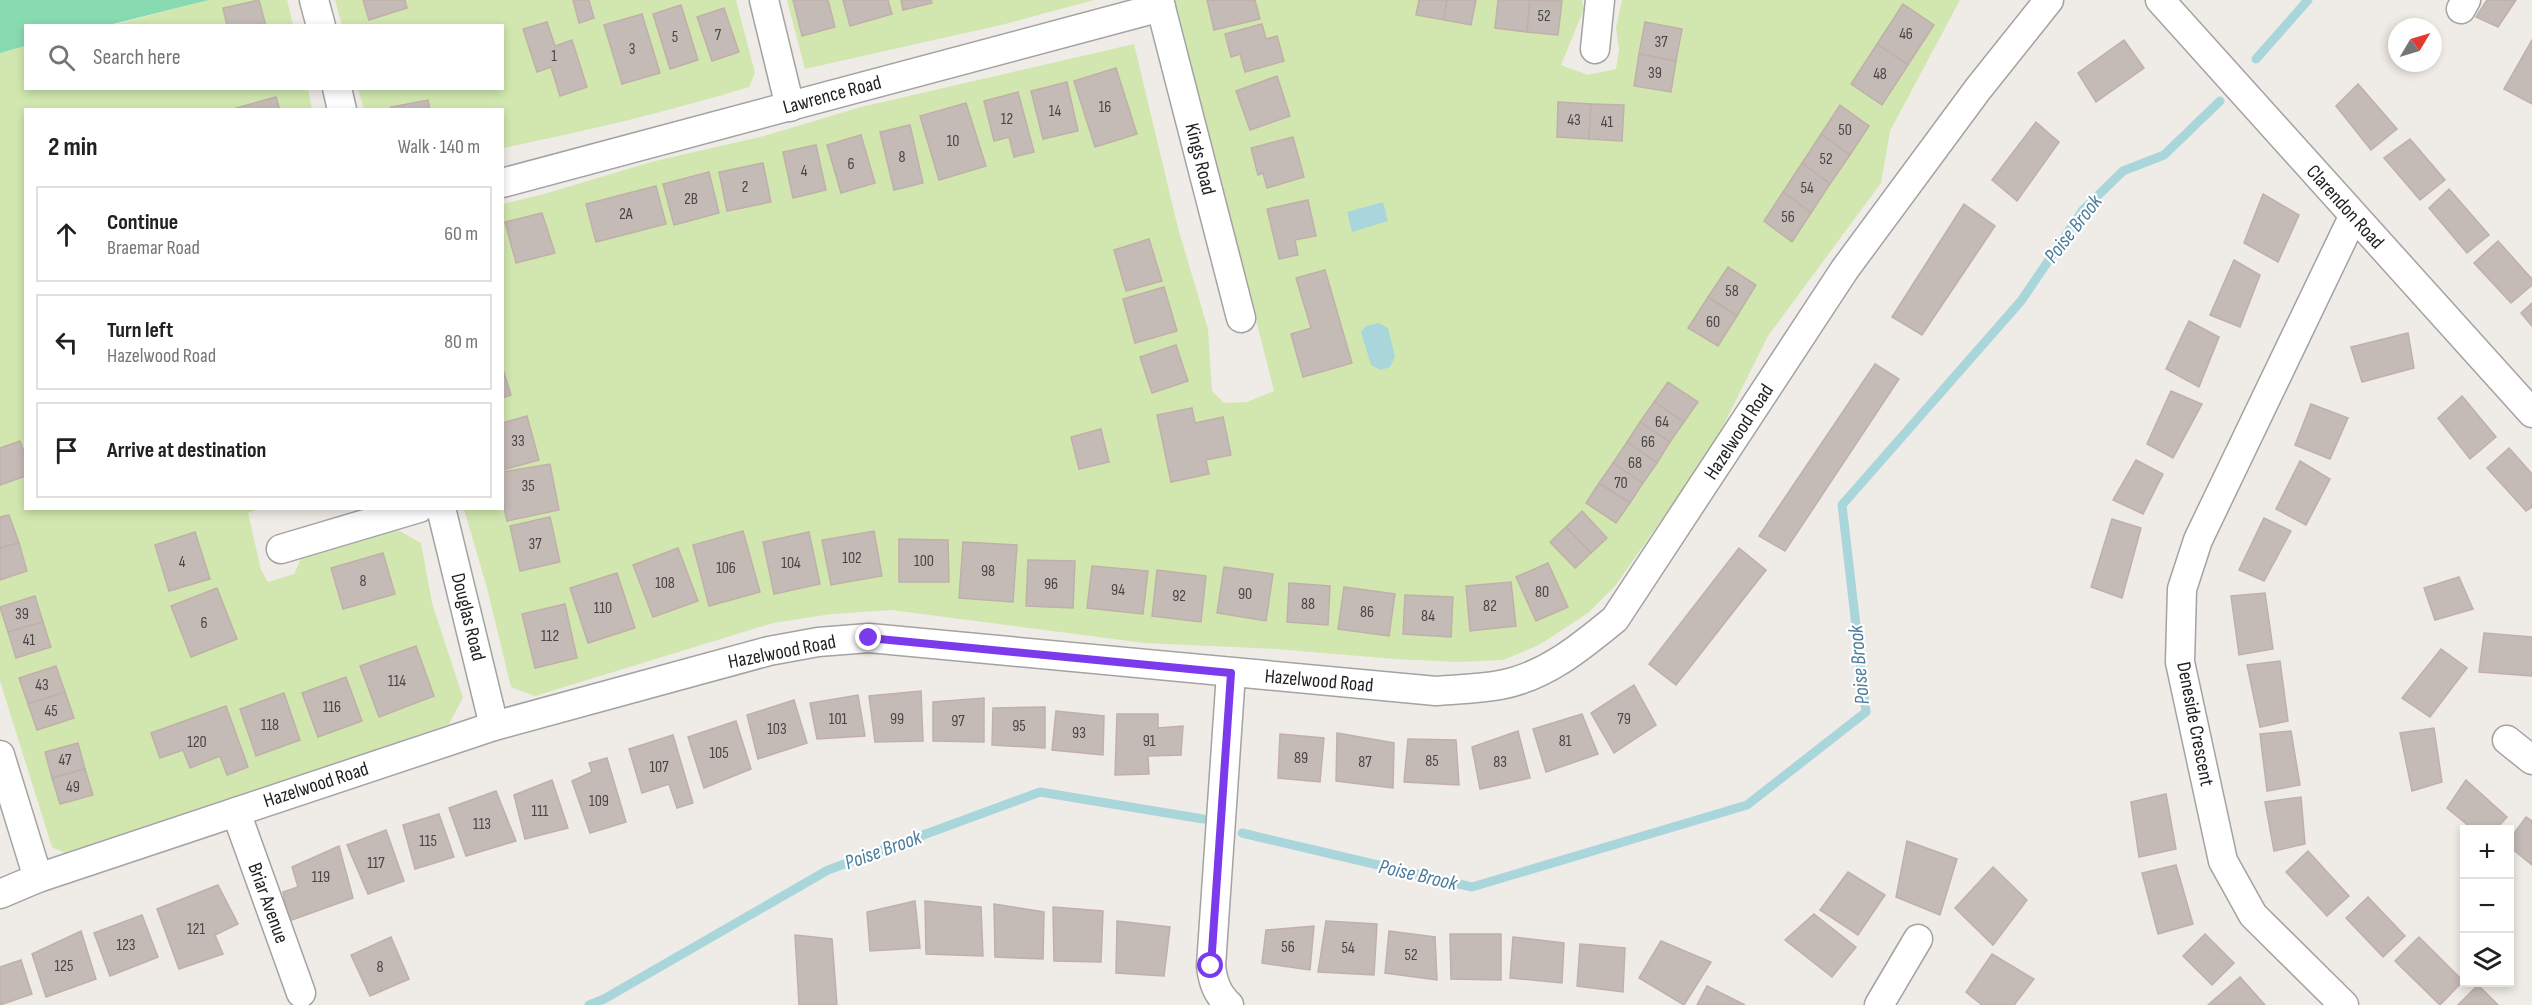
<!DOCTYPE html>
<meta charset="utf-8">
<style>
:root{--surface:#fff;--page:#f6f6f6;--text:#202124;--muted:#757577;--line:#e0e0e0}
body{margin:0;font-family:"Sofia Sans Condensed",sans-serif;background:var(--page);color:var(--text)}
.controls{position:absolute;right:18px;bottom:18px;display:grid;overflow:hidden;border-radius:0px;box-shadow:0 3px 9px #0003}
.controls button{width:54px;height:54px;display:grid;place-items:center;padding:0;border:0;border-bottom:2px solid var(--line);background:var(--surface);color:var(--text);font:30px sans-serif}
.compass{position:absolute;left:2388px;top:18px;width:54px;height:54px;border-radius:50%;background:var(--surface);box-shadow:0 3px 9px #0003;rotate:52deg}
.stop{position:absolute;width:18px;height:18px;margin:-14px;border:4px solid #7c3aed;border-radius:50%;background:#fff}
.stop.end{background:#7c3aed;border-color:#fff;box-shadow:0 2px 6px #0008}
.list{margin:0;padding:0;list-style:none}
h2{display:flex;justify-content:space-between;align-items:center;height:78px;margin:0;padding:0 24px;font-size:26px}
h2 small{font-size:20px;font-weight:400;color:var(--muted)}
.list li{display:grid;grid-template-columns:39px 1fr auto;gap:18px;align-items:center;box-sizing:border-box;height:96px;margin:0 12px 12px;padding:0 12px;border:2px solid var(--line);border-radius:0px}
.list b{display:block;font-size:22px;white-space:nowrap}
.list p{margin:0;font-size:20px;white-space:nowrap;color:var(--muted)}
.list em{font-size:20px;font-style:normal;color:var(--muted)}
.icon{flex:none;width:33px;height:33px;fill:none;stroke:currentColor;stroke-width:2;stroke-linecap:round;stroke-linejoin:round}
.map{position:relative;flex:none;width:2532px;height:1005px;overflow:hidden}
.search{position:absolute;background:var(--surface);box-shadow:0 3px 9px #0003;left:24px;top:24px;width:480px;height:66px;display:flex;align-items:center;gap:15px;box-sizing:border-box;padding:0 21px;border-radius:0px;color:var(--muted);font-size:22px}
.panel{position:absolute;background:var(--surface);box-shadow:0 3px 9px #0003;left:24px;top:108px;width:480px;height:402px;border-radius:0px}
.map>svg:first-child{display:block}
</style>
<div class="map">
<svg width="2532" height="1005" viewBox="0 0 2532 1005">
<rect width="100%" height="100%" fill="#efebe6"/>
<!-- grass -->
<g fill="#d1e7af">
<polygon points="209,0 287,0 293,25 109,26"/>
<path d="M335,0H736L755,73L749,87C667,112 586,131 503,148L502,110L364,109L358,89L502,88V26L342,25Z"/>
<polygon points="787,0 1094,0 1005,24 805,69"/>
<polygon points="1175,0 1582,0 1584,9 1561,65 1588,75 1616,69 1619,49 1616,28 1622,0 1960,0 1890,131 1881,183 1768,336 1713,446 1615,586 1588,613 1539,645 1503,660 1458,662 1395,659 1276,649 1144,643 891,610 832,614 773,623 535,696 511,687 487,588 464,509 502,508 503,204 544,194 651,162 764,136 861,107 1134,44 1178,228 1208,329 1212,391 1224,403 1247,402 1274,391"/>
<polygon points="25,46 26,88 308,89 312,109 26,110 26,508 258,509 248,513 261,570 268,582 294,574 304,552 398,530 421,543 432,603 463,698 449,724 264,788 65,853 52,847 0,681 0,53"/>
</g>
<!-- pitch -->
<polygon fill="#88dbb1" points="0,0 209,0 109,25 26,26 25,46 0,53"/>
<!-- water -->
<g fill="#a9d6db">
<polygon points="1383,202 1388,221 1352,232 1347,212"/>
<polygon points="1378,323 1388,328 1395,356 1390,367 1381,370 1371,365 1361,332 1366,326"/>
</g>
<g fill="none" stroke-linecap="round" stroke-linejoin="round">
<!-- stream -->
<g stroke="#a9d6db" stroke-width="9">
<polyline points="2256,59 2308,0"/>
<polyline points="1242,833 1472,887 1747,805 1866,712 1842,505 2021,301 2083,210 2123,171 2164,155 2220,101"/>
<polyline points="589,1005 604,999 828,870 1040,792 1203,819"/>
</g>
</g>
<!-- building -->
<g fill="#c4bab6" stroke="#c1b0a9" stroke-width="1.5">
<polygon points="259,0 266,26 227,26 223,8"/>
<polygon points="363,0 405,0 407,8 369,20"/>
<polygon points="573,0 589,0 594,18 579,23"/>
<polygon points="793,0 828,0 835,27 802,36"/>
<polygon points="843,0 888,0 892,14 850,26"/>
<polygon points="901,0 931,0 932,3 903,10"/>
<polygon points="1207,0 1255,0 1260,19 1214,30"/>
<polygon points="1419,0 1447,0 1444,20 1416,15"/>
<polygon points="1447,0 1476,0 1471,25 1444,20"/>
<polygon points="1498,0 1530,0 1527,32 1495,28"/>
<polygon points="1530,0 1562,1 1558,35 1527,32"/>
<polygon points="2487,0 2516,0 2498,27 2476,17"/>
<polygon points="1903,4 1934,25 1908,65 1877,44"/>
<polygon points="681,5 698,60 670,69 653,14"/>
<polygon points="724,8 739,52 712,61 697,17"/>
<polygon points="642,14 660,73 622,84 604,25"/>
<polygon points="547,22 555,46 572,40 587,87 560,96 551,67 537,72 523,29"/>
<polygon points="1645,22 1682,29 1676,61 1639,54"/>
<polygon points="1262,24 1266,39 1277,36 1284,61 1245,72 1240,54 1231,57 1225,34"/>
<polygon points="2124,40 2144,68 2096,102 2078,73"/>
<polygon points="2532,40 2532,104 2504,89"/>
<polygon points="1877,44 1908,65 1882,105 1851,84"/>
<polygon points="1639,54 1676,61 1671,92 1634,86"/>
<polygon points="1116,68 1137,134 1095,147 1074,81"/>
<polygon points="1277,76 1290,116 1250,130 1236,91"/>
<polygon points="1067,82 1078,131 1043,139 1031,91"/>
<polygon points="2358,84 2397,129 2371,150 2336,106"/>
<polygon points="1018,92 1034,152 1014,157 1009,137 994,141 984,101"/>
<polygon points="276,97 280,110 236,110 236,108"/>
<polygon points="428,100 430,110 392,110 391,107"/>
<polygon points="1558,102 1591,104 1589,139 1557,137"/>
<polygon points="966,103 986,166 939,180 920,116"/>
<polygon points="1591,104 1624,105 1622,141 1589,139"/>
<polygon points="1840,105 1869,126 1850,155 1821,134"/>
<polygon points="2036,122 2059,142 2017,201 1992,180"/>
<polygon points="910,125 923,183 894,190 880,132"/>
<polygon points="1821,134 1850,155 1830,184 1802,163"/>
<polygon points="861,135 875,183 841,193 827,145"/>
<polygon points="1293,137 1304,177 1267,188 1263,173 1258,175 1251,148"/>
<polygon points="2410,139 2445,180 2420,200 2384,158"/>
<polygon points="816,145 826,190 793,198 783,152"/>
<polygon points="763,163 771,202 727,211 719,172"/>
<polygon points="1802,163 1830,184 1811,213 1783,192"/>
<polygon points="709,172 719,213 674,225 663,184"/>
<polygon points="656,186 666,224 596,242 586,204"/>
<polygon points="2449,189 2489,235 2467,253 2429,208"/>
<polygon points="1783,192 1811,213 1792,242 1764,221"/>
<polygon points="2263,194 2299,215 2278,262 2244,243"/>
<polygon points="1308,200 1316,236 1295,240 1298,255 1279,259 1267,209"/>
<polygon points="1964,204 1995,226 1922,335 1892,317"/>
<polygon points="542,213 555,253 516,263 505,222"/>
<polygon points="1149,239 1162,281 1126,291 1114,250"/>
<polygon points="2498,241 2532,279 2532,285 2511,303 2474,263"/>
<polygon points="2234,260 2260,275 2240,327 2210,315"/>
<polygon points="1728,267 1756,285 1737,316 1708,297"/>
<polygon points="1325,270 1352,363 1303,377 1291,334 1311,328 1296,278"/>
<polygon points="1164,287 1177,331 1135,343 1123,299"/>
<polygon points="1708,297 1737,316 1718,346 1688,328"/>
<polygon points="2532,303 2532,326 2521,313"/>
<polygon points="2189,321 2219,337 2199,387 2166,369"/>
<polygon points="2408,333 2414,368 2362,382 2351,347"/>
<polygon points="1176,345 1188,381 1152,393 1140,357"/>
<polygon points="1875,364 1899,379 1785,551 1759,536"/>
<polygon points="502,366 511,395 502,398"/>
<polygon points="1668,382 1698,402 1684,422 1654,402"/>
<polygon points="2171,391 2202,404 2173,458 2147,444"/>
<polygon points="2462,396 2496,437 2470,459 2438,418"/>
<polygon points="1654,402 1684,422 1670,442 1640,422"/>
<polygon points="2311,404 2348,418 2330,459 2295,445"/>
<polygon points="1192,408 1195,423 1223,417 1231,455 1206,460 1209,474 1171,482 1157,415"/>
<polygon points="527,416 539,460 502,470 502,423"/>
<polygon points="1640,422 1670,442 1657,463 1627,442"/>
<polygon points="1101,429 1109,462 1079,469 1071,437"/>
<polygon points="20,441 26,458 26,476 0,485 0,448"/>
<polygon points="1627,442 1657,463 1643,483 1613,463"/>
<polygon points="2509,448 2532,474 2532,507 2526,511 2487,468"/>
<polygon points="2136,460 2163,474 2143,514 2113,500"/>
<polygon points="2300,461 2330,479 2306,525 2276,509"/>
<polygon points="1613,463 1643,483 1630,503 1599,483"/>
<polygon points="550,464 559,510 507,521 502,499 502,472"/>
<polygon points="1599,483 1630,503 1616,523 1586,503"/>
<polygon points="1582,511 1607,538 1591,553 1566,527"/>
<polygon points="9,515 19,543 0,548 0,517"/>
<polygon points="550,517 560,562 520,571 510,526"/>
<polygon points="2264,518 2291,531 2264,581 2239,570"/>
<polygon points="2112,519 2141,528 2122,598 2091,587"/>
<polygon points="1566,527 1591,553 1575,568 1550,542"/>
<polygon points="743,531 760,592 709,606 693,545"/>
<polygon points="874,531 882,576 831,585 822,540"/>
<polygon points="195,532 210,579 169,591 155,545"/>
<polygon points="809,532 820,584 774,594 763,542"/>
<polygon points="899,539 948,540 949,582 899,582"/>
<polygon points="963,542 1017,545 1013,602 959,598"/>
<polygon points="19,543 27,571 0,580 0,548"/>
<polygon points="678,548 698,601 653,617 633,565"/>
<polygon points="1739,548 1766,570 1676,685 1649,664"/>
<polygon points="383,553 395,594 343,609 331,568"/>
<polygon points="1028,560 1075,561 1073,608 1026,606"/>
<polygon points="1548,563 1568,607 1536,621 1516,577"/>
<polygon points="1092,566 1148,571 1143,614 1087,608"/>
<polygon points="1224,567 1273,574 1266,621 1217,613"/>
<polygon points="1157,570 1206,576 1201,622 1152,616"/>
<polygon points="617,573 635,628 588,643 570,588"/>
<polygon points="2459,577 2473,609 2435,620 2424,588"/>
<polygon points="1511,582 1516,626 1470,631 1466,586"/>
<polygon points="1289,583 1330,586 1328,625 1287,622"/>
<polygon points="1344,587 1395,594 1389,636 1338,629"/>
<polygon points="217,588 237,639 191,657 171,606"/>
<polygon points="2265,593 2273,649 2239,655 2231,596"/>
<polygon points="1405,595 1453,597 1451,637 1403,634"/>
<polygon points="35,596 43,622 8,632 0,607"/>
<polygon points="565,604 577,658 535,668 522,614"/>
<polygon points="43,622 51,647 16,658 8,632"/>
<polygon points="2484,633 2532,637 2532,676 2479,672"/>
<polygon points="416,646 434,696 379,717 360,666"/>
<polygon points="2441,649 2467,668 2430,717 2402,698"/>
<polygon points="2280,661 2288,721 2260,727 2247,665"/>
<polygon points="56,666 65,692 28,704 19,678"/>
<polygon points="346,677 362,721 318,737 302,693"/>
<polygon points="1634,685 1656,725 1614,753 1591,713"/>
<polygon points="921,691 923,741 875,742 869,696"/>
<polygon points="65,692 74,718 37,730 28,704"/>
<polygon points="284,693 300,740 256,756 240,709"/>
<polygon points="858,695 865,736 817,739 810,703"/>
<polygon points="984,698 984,742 933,741 933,702"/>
<polygon points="794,700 807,743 758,759 747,715"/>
<polygon points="226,706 248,767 227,775 220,756 190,768 183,750 160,758 151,733"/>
<polygon points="1045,707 1045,748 992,745 993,708"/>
<polygon points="1056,711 1104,716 1103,755 1052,750"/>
<polygon points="1117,714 1158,714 1158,728 1183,726 1181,755 1148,756 1149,774 1115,775"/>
<polygon points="1582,714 1598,754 1546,772 1533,729"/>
<polygon points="736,721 751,769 704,788 688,737"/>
<polygon points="2434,728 2442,782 2412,791 2400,733"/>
<polygon points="1518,731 1530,778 1480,789 1472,747"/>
<polygon points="2291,731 2300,785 2267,791 2260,734"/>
<polygon points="1337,733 1394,743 1393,788 1336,781"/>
<polygon points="1280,734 1324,738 1320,782 1278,778"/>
<polygon points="673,735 693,803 677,808 669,784 642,793 629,749"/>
<polygon points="1408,739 1456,740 1459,785 1404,782"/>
<polygon points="78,743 85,769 52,778 45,752"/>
<polygon points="607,758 626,822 590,833 572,781 592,772 589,763"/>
<polygon points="85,769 93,795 60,804 52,778"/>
<polygon points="552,780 568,828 525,839 514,795"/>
<polygon points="2466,780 2507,817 2495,830 2474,830 2447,808"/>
<polygon points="496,791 516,841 466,856 449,808"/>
<polygon points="2166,794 2176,849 2139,857 2131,802"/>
<polygon points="2301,797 2305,844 2274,851 2265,802"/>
<polygon points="439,814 454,857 415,869 403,825"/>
<polygon points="2526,817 2532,821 2532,865 2510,847 2510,839"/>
<polygon points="386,830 404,881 368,894 347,845"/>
<polygon points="1907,841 1957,859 1940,915 1896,897"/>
<polygon points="339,846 353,898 289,921 283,892 298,887 292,867"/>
<polygon points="2308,851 2349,896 2327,916 2286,872"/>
<polygon points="2176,865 2193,924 2158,934 2142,873"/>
<polygon points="1993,867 2027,900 1993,945 1955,908"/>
<polygon points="1848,872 1885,895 1858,935 1820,910"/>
<polygon points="218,885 238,924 215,935 223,954 179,969 157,909"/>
<polygon points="2368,897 2405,936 2383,957 2346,918"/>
<polygon points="915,901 920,948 870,951 867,912"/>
<polygon points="925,901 981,907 983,956 926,954"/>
<polygon points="994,904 1044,912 1043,959 995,957"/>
<polygon points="1053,907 1103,911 1101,962 1054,961"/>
<polygon points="1814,914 1856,947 1832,977 1785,940"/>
<polygon points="142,915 158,957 110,976 94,933"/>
<polygon points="1117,921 1170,927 1164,976 1116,973"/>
<polygon points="1326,921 1377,924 1374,975 1318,972"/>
<polygon points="1314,926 1310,970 1262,963 1266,930"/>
<polygon points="81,931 96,979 46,997 32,954"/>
<polygon points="1389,931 1435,937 1437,980 1385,973"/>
<polygon points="1450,934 1501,934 1501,980 1451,979"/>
<polygon points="2205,934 2234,963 2212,985 2183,956"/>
<polygon points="795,935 832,939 837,1005 799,1005"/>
<polygon points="391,937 409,979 370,996 351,955"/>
<polygon points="1513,937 1564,943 1562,983 1510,978"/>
<polygon points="2419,937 2463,981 2440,1005 2395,961"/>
<polygon points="1661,941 1711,962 1684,1005 1639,978"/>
<polygon points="1580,944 1625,948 1623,992 1577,986"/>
<polygon points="1992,954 2034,979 2014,1005 1982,1005 1966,992"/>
<polygon points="21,960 32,994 0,1005 0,967"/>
<polygon points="2240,977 2265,1005 2208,1005"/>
<polygon points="2478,985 2498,1005 2458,1005"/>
<polygon points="1707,986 1745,1005 1697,1005"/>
</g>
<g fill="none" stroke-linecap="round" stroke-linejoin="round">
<defs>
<g id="street">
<polyline points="314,0 321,26"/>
<polyline points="764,0 790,107"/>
<polyline points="1159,0 1241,318"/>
<polyline points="2160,0 2532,413"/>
<polyline points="2461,9 2466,0"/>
<polyline points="1595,49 1600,0"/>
<polyline points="337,88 342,110"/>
<polyline points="502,183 1161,7"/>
<polyline points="441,508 494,726"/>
<polyline points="281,549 419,508"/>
<polyline points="2507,740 2532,760"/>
<polyline points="0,755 38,878"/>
<polyline points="236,812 301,993"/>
<path d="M0,894L38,878L494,726L769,651L818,642L869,638L1436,691C1457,689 1479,689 1500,685C1545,677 1581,647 1615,619L1845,269L1978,89L2049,0"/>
<path d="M1229,1005C1217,994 1213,982 1211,966L1231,673"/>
<polyline points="1879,1005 1918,939"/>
<polyline points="2344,1005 2253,915 2223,861 2180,662 2182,589 2198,540 2353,217"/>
</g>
</defs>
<!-- street casing -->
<use href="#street" stroke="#a3a3a3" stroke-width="31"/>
<!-- street -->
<use href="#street" stroke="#fff" stroke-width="28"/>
</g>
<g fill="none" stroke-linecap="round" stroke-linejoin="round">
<!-- route -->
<polyline stroke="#7c3aed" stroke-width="8" points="869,638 1231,673 1211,966"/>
</g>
<g text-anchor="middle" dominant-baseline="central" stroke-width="4.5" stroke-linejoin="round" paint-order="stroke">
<!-- number labels -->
<g font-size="16" fill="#484645">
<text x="1544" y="16">52</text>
<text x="1906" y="34">46</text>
<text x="718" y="35">7</text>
<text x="675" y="37">5</text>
<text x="1661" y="42">37</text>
<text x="632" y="49">3</text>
<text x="554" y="56">1</text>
<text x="1655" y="73">39</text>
<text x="1880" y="74">48</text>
<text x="1105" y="107">16</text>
<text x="1055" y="111">14</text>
<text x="1007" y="119">12</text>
<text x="1574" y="120">43</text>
<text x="1607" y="122">41</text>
<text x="1845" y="130">50</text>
<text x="953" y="141">10</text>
<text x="902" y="157">8</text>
<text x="1826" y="159">52</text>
<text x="851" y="164">6</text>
<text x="804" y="171">4</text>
<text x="745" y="187">2</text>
<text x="1807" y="188">54</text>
<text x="691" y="199">2B</text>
<text x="626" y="214">2A</text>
<text x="1788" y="217">56</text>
<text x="1732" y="291">58</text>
<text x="1713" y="322">60</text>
<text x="1662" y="422">64</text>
<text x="518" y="441">33</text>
<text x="1648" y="442">66</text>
<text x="1635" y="463">68</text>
<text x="1621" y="483">70</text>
<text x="528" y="486">35</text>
<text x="535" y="544">37</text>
<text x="852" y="558">102</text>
<text x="924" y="561">100</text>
<text x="182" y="562">4</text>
<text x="791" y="563">104</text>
<text x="726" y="568">106</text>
<text x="988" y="571">98</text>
<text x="363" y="581">8</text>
<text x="665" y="583">108</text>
<text x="1051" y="584">96</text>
<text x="1118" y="590">94</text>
<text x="1542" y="592">80</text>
<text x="1245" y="594">90</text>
<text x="1179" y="596">92</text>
<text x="1308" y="604">88</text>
<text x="1490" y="606">82</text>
<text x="603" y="608">110</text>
<text x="1367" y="612">86</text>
<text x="22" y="614">39</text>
<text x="1428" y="616">84</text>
<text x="204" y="623">6</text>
<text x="550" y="636">112</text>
<text x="29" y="640">41</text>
<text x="397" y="681">114</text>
<text x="42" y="685">43</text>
<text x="332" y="707">116</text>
<text x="51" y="711">45</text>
<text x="838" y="719">101</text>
<text x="897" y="719">99</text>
<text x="1624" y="719">79</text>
<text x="958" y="721">97</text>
<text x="270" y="725">118</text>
<text x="1019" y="726">95</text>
<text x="777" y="729">103</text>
<text x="1079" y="733">93</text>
<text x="1149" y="741">91</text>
<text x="1565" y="741">81</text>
<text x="197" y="742">120</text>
<text x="719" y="753">105</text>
<text x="1301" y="758">89</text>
<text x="65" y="760">47</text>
<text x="1432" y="761">85</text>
<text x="1365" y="762">87</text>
<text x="1500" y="762">83</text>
<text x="659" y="767">107</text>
<text x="73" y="787">49</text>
<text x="599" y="801">109</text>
<text x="540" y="811">111</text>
<text x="482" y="824">113</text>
<text x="428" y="841">115</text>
<text x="376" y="863">117</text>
<text x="321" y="877">119</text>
<text x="196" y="929">121</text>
<text x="126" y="945">123</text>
<text x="1288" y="947">56</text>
<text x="1348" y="948">54</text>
<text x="1411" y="955">52</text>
<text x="64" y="966">125</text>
<text x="380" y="967">8</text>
</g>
<!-- street labels -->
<g font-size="20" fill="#1f1f1f" stroke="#fff">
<text transform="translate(832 95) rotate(-15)">Lawrence Road</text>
<text transform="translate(1200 159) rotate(76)">Kings Road</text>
<text transform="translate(2345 207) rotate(48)">Clarendon Road</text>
<text transform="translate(1739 432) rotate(-57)">Hazelwood Road</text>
<text transform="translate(468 617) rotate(76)">Douglas Road</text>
<text transform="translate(782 652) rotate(-11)">Hazelwood Road</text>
<text transform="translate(1319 681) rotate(5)">Hazelwood Road</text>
<text transform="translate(2195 724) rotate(79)">Deneside Crescent</text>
<text transform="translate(316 785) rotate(-18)">Hazelwood Road</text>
<text transform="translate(268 903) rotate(70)">Briar Avenue</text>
</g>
<!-- water labels -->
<g font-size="21" font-style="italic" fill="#4a7c9c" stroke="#fff">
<text transform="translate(2073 229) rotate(-52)">Poise Brook</text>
<text transform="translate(1859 665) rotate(-95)">Poise Brook</text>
<text transform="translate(883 850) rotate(-20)">Poise Brook</text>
<text transform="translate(1418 875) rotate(13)">Poise Brook</text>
</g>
</g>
</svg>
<div class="controls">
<button>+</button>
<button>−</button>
<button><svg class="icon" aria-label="layers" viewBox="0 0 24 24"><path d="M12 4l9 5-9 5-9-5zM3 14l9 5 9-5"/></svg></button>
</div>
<svg class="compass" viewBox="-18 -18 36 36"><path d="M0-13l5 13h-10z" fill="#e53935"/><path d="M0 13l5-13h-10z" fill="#757577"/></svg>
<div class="stop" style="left:1211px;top:966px"></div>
<div class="stop end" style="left:869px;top:638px"></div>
<div class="search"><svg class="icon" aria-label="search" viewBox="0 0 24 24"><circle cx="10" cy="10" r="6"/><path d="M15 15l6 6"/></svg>Search here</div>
<section class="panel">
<h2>2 min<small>Walk · 140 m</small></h2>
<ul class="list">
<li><svg class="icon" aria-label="ahead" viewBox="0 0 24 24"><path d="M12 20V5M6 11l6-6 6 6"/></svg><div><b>Continue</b><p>Braemar Road</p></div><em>60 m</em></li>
<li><svg class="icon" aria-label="left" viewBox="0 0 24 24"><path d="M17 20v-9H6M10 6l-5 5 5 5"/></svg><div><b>Turn left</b><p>Hazelwood Road</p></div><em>80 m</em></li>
<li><svg class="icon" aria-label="arrive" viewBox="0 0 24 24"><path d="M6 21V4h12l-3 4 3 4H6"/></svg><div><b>Arrive at destination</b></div></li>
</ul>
</section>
</div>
